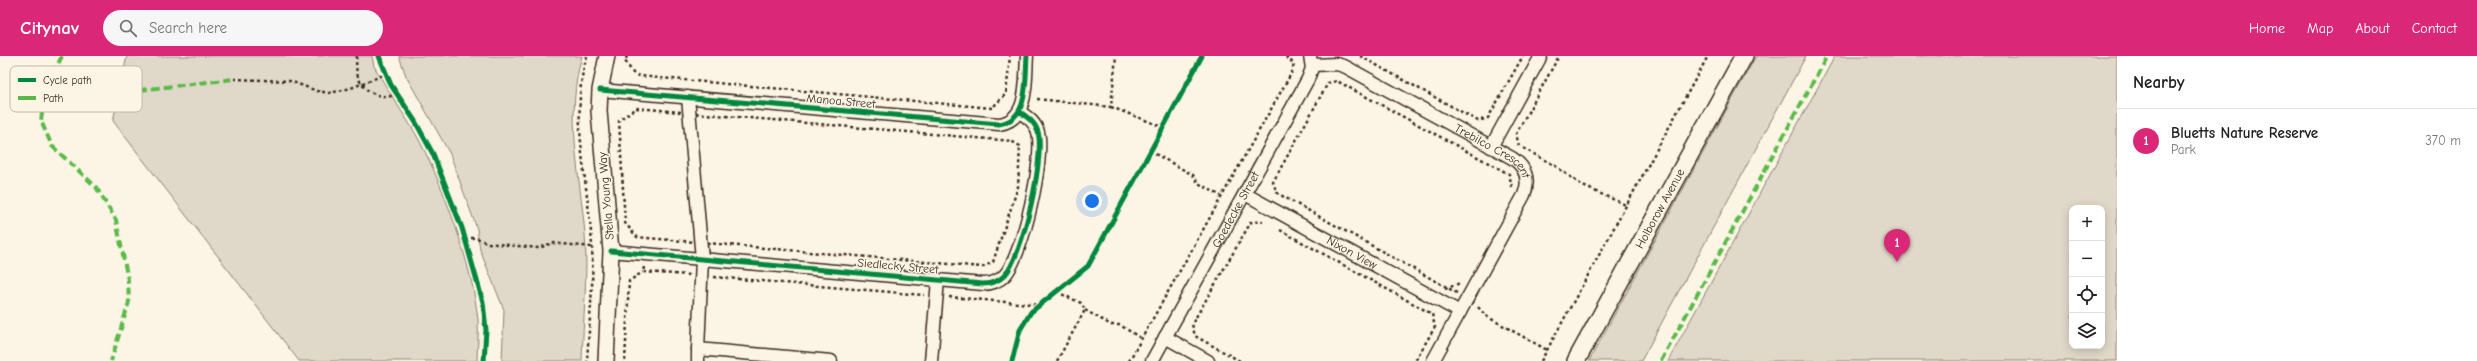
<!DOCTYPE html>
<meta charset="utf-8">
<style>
:root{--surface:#fff;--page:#f6f6f6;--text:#222;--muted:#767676;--line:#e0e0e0;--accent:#db2777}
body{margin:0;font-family:"Comic Neue",sans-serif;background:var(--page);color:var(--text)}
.controls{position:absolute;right:12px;bottom:12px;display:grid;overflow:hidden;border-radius:8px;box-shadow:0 2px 10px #0003}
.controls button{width:36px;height:36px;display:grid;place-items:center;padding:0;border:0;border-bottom:1px solid var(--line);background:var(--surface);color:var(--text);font:20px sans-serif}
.you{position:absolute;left:1092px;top:145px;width:14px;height:14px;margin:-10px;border:3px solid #fff;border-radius:50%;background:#1a73e8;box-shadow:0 0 0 6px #1a73e833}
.badge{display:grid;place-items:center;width:26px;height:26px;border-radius:50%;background:var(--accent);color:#fff;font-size:13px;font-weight:700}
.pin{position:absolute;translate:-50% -33px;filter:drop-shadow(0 1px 2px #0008)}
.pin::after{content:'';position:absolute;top:21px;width:14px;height:12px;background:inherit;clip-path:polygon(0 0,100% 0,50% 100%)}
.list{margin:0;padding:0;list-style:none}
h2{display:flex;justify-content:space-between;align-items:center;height:52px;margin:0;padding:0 16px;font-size:17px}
h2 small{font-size:13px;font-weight:400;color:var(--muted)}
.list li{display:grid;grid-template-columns:26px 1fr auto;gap:12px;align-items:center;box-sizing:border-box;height:64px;padding:0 16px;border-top:1px solid var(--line)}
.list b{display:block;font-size:15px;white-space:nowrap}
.list p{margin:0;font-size:13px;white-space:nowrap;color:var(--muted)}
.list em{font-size:13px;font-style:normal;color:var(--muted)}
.icon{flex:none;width:22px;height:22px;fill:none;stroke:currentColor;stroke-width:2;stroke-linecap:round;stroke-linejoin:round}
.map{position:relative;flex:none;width:2117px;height:305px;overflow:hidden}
header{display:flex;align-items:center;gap:24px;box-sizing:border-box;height:56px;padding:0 20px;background:var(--accent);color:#fff}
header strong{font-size:19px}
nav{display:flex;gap:22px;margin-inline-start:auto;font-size:14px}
.search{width:280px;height:36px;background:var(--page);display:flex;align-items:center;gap:10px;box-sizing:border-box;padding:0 14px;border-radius:22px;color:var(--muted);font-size:15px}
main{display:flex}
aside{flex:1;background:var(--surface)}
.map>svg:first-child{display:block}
</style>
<header>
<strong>Citynav</strong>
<div class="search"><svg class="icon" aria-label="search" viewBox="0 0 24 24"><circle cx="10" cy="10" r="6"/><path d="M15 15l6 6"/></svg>Search here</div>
<nav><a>Home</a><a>Map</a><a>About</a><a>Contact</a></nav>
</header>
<main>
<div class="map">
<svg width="2117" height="305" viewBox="0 0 2117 305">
<rect width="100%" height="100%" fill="#fcf5e5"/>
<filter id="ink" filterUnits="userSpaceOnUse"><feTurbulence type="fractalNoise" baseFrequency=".025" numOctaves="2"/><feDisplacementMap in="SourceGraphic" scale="8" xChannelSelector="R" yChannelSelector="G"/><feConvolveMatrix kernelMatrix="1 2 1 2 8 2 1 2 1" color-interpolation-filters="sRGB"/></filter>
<g filter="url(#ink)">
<!-- green -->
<g fill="#e0d8c8" stroke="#8e8173" fill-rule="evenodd">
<path d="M127,0H372L374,10C387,33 401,54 414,75C441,121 474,213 478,265C479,278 477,292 477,305H299L113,65Z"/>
<path d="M399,0H582C565,58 580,119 585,178C588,216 583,265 582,305H502L504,254L480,194L477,173L450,98L406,20Z"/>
<polygon points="1756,0 1806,0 1641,305 1589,305"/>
<path d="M1835,0H2117V305H1668ZM2072,152H2102V290H2072Z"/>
</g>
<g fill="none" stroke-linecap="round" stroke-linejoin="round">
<defs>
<g id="minor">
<path id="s1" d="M1312,9L1337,8L1346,11L1512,102C1526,111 1530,124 1524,139L1433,305"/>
<path d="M600,34L999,68C1030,64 1025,23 1027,0"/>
<polyline points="688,41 702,203 698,293"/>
<polyline points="1491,91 1541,0"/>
<path id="s2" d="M1245,138L1460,256"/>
<path d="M611,195L983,228C992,228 999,225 1005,219C1023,199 1045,101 1038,76C1035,66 1027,61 1020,56"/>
<polyline points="1165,281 1208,305"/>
<polyline points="698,305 698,293 831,305"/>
<polyline points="931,305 938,224"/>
<path id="s3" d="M1152,305L1308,23L1312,12L1310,0"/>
</g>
<polyline id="tertiary" points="606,305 611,195 599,55 600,34 607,0"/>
<g id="secondary">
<path id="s4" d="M1576,305L1744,0"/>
</g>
</defs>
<!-- minor casing -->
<use href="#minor" stroke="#3b2a1e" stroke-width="15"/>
<!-- tertiary casing -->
<use href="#tertiary" stroke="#3b2a1e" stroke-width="18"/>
<!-- secondary casing -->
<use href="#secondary" stroke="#3b2a1e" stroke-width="20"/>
<!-- path -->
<g stroke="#3b2a1e" stroke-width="2.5" stroke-dasharray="3 3" stroke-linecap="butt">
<path d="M357,0C352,28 371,45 398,39"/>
<path d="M587,0C569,56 589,131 592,190C594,228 589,267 587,305"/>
<polyline points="627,0 625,5 633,17 639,20 992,52 1006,38 1010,0"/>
<polyline points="1360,0 1478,65 1488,62 1523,0"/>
<polyline points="234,23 290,25 317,35 330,37 351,32 386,18"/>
<polyline points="1037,43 1111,51 1116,0"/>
<polyline points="1111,51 1163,71"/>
<polygon points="636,52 1011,85 1020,90 1018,131 993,206 983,211 637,181 625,167 619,64"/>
<polyline points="1519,90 1516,78 1559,0"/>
<polyline points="1523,92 1554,109 1583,130 1626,149"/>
<polyline points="1150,95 1193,119 1198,127 1221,140"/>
<polyline points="1280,174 1432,258 1435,271 1415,305"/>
<polyline points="465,182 477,182 487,187 539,192 552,187 592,191"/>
<polyline points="644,211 643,216 689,219"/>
<polyline points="714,221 924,239"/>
<polyline points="1445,233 1460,227"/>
<polyline points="1457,237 1277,137 1273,126 1328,27 1337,25 1509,118 1512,131"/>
<polyline points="949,241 1041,249"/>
<polyline points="1478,251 1486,260 1547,294"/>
<polyline points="1085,254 1111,269 1120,269 1142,283"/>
<polyline points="625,305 629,225 643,216"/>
<polyline points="1057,305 1085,254 1081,247 1057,236"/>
<polyline points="1129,305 1292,16 1294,8 1285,0"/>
<polyline points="1240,305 1195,280 1192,268 1251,166 1263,165"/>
<polyline points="1541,305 1708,0"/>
</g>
<!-- minor -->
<use href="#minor" stroke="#fcf5e5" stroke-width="12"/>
<!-- tertiary -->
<use href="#tertiary" stroke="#fcf5e5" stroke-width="15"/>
<!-- secondary -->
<use href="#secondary" stroke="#fcf5e5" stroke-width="17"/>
<!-- quiet -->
<g stroke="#58b947" stroke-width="4" stroke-dasharray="8 4" stroke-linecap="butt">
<polyline points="62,0 45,34 41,65 52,90 96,131 116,164 128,224 129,246 111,305"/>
<polyline points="45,34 79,41 234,23"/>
<polyline points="1661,305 1827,0"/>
</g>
<defs>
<g id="cycleway">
<polyline points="379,0 391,29 415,65 433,98 462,172 483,246 486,274 484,305"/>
<path d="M600,34L999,68C1030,64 1025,23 1027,0"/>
<path d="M611,195L983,228C992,228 999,225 1005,219C1023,199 1045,101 1038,76C1035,66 1027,61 1020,56"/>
<polyline points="1012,305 1020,274 1031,256 1088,210 1202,0"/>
</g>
</defs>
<!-- cycleway casing -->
<use href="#cycleway" stroke="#fcf5e5" stroke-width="8"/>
<!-- cycleway -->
<use href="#cycleway" stroke="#00873e" stroke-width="5"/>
</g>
</g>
<g text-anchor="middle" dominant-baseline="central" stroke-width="3" stroke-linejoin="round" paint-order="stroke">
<!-- street labels -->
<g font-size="12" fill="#3b2a1e" stroke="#fcf5e5">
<text transform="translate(841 45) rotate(5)">Manoa Street</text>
<text stroke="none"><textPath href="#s1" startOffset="204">Trebilco Crescent</textPath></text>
<text transform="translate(606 140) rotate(-95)">Stella Young Way</text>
<text stroke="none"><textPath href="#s4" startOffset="174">Holborow Avenue</textPath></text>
<text stroke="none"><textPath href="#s3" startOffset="173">Goedecke Street</textPath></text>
<text stroke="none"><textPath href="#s2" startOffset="122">Nixon View</textPath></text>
<text transform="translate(898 210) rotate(5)">Siedlecky Street</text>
</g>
</g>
<!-- legend -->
<rect x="10" y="10" width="132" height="46" rx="6" fill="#fcf5e5" stroke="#c2b8a9" stroke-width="1"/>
<rect x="18" y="22" width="18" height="4" fill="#00873e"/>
<rect x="18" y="40" width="18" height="4" fill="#58b947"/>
<g font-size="11" fill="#3b2a1e">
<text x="43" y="28">Cycle path</text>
<text x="43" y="46">Path</text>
</g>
</svg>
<div class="controls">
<button>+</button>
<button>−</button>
<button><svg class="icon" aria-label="locate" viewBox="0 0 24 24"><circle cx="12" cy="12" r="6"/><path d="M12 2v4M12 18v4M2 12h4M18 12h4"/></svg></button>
<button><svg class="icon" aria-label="layers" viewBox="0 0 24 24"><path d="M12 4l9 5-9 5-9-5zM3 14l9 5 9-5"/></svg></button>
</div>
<div class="you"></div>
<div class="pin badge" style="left:1897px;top:206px">1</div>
</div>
<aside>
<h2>Nearby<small></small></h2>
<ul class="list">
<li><span class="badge">1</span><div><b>Bluetts Nature Reserve</b><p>Park</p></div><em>370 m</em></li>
</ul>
</aside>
</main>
